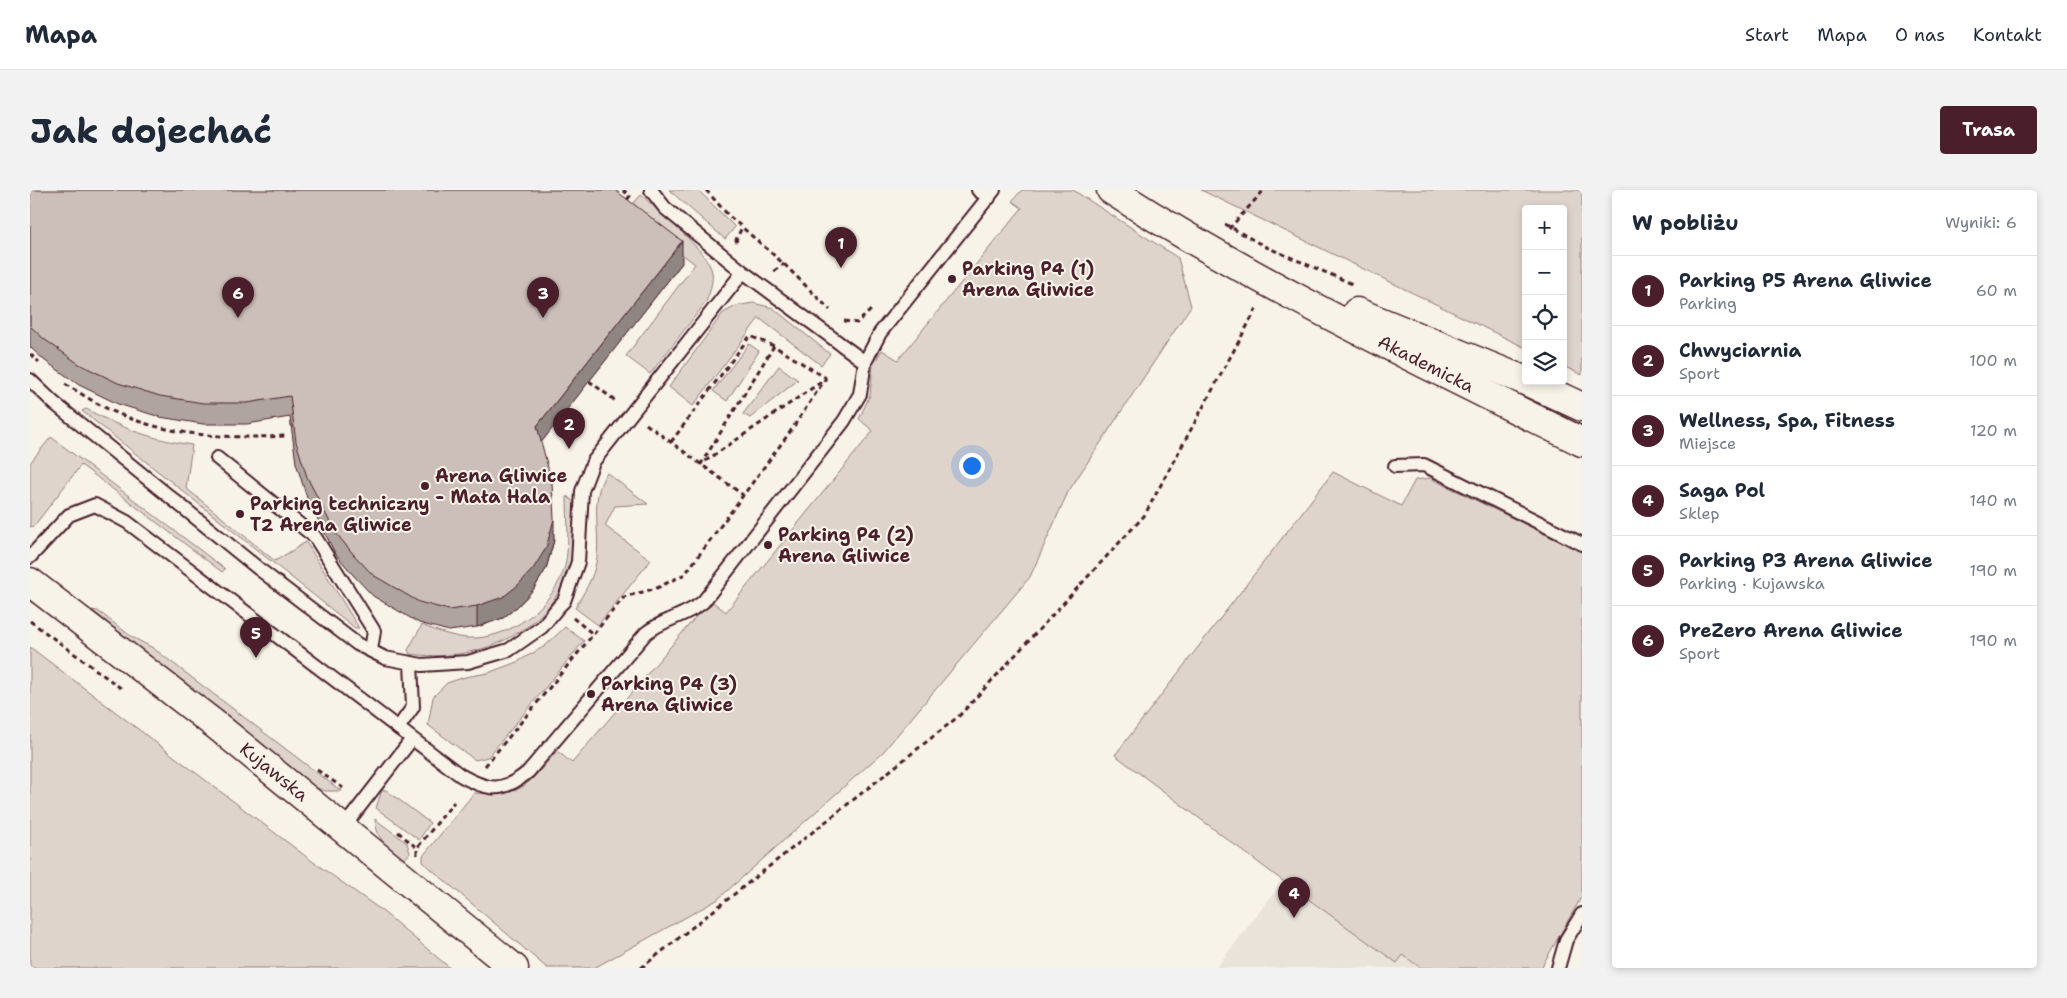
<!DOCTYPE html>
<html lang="pl">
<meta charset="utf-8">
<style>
:root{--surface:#fff;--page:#f2f2f3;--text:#1f2937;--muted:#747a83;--line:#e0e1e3;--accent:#4a1f2b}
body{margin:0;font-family:"Shantell Sans",sans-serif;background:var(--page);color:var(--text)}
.controls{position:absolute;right:15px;top:15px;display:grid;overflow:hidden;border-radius:5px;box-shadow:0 2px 8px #0003}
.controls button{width:45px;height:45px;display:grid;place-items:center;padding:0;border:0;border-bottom:1px solid var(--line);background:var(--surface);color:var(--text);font:25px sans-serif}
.you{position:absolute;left:941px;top:275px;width:18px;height:18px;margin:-12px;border:4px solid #fff;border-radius:50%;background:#1a73e8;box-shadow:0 0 0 8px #1a73e833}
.badge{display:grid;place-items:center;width:32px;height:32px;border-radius:50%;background:var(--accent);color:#fff;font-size:16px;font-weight:700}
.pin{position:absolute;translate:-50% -41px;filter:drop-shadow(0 1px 2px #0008)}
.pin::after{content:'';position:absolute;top:26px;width:18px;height:15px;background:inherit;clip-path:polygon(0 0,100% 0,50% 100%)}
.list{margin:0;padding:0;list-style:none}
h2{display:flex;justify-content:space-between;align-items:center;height:65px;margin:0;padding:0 20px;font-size:21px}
h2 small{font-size:16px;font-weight:400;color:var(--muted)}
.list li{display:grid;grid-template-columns:32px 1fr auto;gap:15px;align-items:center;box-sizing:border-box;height:70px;padding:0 20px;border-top:1px solid var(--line)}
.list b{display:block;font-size:19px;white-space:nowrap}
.list p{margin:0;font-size:16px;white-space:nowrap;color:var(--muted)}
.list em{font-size:16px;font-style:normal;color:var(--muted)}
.icon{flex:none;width:28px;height:28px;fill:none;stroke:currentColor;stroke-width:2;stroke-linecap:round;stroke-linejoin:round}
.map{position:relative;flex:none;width:1552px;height:778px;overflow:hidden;border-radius:5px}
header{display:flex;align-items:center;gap:30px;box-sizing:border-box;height:70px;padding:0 25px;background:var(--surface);border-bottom:1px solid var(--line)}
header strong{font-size:24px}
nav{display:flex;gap:28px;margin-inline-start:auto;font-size:18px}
.intro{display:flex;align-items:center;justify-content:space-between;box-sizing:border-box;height:120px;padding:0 30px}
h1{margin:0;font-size:35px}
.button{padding:12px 22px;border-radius:5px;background:var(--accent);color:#fff;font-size:18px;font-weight:700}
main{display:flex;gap:30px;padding:0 30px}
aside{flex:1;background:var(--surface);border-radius:5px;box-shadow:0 2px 8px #0003}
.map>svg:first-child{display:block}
</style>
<header>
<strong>Mapa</strong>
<nav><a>Start</a><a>Mapa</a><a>O nas</a><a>Kontakt</a></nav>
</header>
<div class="intro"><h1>Jak dojechać</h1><a class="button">Trasa</a></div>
<main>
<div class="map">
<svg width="1552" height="778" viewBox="0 0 1552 778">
<rect width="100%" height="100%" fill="#f7f3e8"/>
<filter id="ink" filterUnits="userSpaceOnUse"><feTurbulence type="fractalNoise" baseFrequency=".02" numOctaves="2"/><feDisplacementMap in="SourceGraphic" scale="10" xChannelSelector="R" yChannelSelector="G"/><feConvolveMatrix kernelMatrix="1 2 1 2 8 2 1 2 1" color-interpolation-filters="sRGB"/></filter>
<g filter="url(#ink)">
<!-- built -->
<polygon fill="#eae3da" points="1253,691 1367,773 1373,765 1391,778 1186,778"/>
<!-- green -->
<g fill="#ded4cc" stroke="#947a7c">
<polygon points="639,0 668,0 705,37 695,49"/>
<path d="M992,0H1043L1148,68L1161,116L1038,302L1000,387L853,562L687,710L564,778H517L393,672V666L444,603C495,606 495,597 527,561L542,573L680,410L696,422L843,241L829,229L840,205L843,175L852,160L868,170L992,18L982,11Z"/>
<polygon points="1171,0 1552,0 1552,185 1533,176 1533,19 1496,19 1496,158"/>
<path d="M611,5C627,20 679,62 682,82C683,92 680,103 676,112L620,184L596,166L665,74L596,21Z"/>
<polygon points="723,113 743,118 800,164 791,175 729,128 663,216 639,197 693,123 706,116"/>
<polygon points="719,154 729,161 697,211 683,201"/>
<polygon points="749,176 768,190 720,228 713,224"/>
<path d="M56,219C94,239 120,249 162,255L156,298L245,371L276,352L329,438H325L52,221Z"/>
<polygon points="21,247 195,379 192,382 51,275 4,336 0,337 0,273"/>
<polygon points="1303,282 1371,316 1385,290 1400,288 1552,362 1552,706 1511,778 1391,778 1373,765 1367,773 1253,691 1085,565"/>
<path d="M577,283L618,314L585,316L575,336L621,370L568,435L545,418C553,404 563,389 566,373C572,343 558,309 577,283Z"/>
<path d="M537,306L544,312C543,335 547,358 539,380C516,445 445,473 380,464L378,460L392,435C406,441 421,446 436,448C479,451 524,416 535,376C540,353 537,329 537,306Z"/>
<polygon points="62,420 68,421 102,447 123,458 311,601 295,601 277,594"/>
<polygon points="535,437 554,451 458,567 445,570 398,535 403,507 417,493 435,487 458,483 487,472 515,456"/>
<polygon points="0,457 282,671 351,720 420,778 0,778"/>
<polygon points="352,600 356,600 400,633 389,650 346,618"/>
<path d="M345,629L377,653L380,663L373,671C359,659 346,649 345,629Z"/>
</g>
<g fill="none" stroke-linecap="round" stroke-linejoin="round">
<defs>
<g id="lane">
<polyline points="621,0 635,18 713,82 835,172"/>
<polyline points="948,0 959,8"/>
<polyline points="0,190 24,213 229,379 327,454 355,468 392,475 438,472 479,460 512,437 529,416 534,411 548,372 552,301 563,272 713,82"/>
<polyline points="187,268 285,347 344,441 341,460"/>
<polyline points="1365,276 1394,275 1552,354"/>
<path d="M0,367L39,325L65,315L97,332L430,585C458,601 473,603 498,582L616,443C634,429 656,426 673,412L814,231L830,204L835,172L850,143L964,0"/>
<polyline points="368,538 383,517 381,473"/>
<polyline points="313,638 382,549"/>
<polyline points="1528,778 1536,750 1552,724"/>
</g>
<g id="secondary">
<path d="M1081,0C1231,96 1393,173 1552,252"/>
<polyline points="1327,122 1496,191"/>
<polyline points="1496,191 1552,217"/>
<polyline points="0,392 187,536 484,778"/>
</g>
</defs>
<!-- lane casing -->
<use href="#lane" stroke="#4a1f2b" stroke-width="16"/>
<!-- secondary casing -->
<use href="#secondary" stroke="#4a1f2b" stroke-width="31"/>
<!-- path -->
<g stroke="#4a1f2b" stroke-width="3" stroke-dasharray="5 4" stroke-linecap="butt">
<polyline points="593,0 600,6 595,12"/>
<polyline points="676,0 698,25 754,74 800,120"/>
<polyline points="1195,34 1234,56 1325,95"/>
<polyline points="1199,39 1234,0"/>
<polyline points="707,52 706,50 712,37"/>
<polyline points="744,81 754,74"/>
<polyline points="814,131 827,133 842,119"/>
<polyline points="744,156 671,274 794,190"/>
<polyline points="0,164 9,172"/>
<polyline points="559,191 587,212"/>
<path d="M35,194C49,202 63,212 78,219C134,246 195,249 256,246"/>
<polyline points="616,234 713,305"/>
<polyline points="641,252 720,146 744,156 796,188"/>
<polyline points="543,428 563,444"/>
<polyline points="0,431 92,499"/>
<polyline points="455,576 594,407 627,398 655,384 760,242 796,188"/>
<polyline points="287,580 313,598"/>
<polyline points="368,642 387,658"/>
<polyline points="387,665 387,658 424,612"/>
<polyline points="611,778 929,526 1114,326 1228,116"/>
</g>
<!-- lane -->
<use href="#lane" stroke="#f7f3e8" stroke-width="12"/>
<!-- secondary -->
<use href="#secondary" stroke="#f7f3e8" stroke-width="28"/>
</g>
<!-- wall -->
<polygon fill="#afa49f" stroke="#4a1f2b" points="0,0 652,73 511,252 524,350 516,379 503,400 487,417 473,428 447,437 419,441 389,433 343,406 324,386 305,363 277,308 266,273 260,227 217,234 173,234 130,227 88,214 49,195 14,170 0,157"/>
<!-- shaded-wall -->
<g fill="#8f8682" stroke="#4a1f2b">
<polygon points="652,51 652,73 507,258 507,236"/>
<polygon points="524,329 524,350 516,379 503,400 487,417 473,428 447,437 447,416"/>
</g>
<!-- building -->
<polygon fill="#ccbfb9" stroke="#4a1f2b" points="0,0 585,0 652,51 507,236 522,293 524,329 516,358 503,379 487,396 473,407 447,416 419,420 389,412 343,385 324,365 305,342 277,287 266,252 260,206 217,213 173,213 130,206 88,193 49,174 14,149 0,136"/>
</g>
<!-- markers -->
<g fill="#4a1f2b" stroke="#f7f3e8" stroke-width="2">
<circle cx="922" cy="89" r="5"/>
<circle cx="395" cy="296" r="5"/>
<circle cx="210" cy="324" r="5"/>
<circle cx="738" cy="355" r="5"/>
<circle cx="561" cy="504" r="5"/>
</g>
<g text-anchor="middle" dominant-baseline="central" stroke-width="4" stroke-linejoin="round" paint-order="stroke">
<!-- poi labels -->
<g font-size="18" font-weight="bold" fill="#4a1f2b" stroke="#f7f3e8" text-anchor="start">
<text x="932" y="79">Parking P4 (1)<tspan x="932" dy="21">Arena Gliwice</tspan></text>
<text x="405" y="286">Arena Gliwice<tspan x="405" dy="21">- Mała Hala</tspan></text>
<text x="220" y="314">Parking techniczny<tspan x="220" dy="21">T2 Arena Gliwice</tspan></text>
<text x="748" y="345">Parking P4 (2)<tspan x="748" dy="21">Arena Gliwice</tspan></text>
<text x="571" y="494">Parking P4 (3)<tspan x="571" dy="21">Arena Gliwice</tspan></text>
</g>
<!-- street labels -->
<g font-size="18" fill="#4a1f2b" stroke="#f7f3e8">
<text transform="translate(1396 174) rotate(27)">Akademicka</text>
<text transform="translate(244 582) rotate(39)">Kujawska</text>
</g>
</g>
</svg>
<div class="controls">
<button>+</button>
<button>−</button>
<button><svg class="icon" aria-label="locate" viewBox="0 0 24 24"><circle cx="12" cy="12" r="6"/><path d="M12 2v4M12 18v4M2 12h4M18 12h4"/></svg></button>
<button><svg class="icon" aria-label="layers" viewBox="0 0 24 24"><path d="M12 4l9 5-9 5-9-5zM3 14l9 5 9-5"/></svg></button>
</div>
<div class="you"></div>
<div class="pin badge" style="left:811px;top:78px">1</div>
<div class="pin badge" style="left:539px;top:259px">2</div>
<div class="pin badge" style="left:513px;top:128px">3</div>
<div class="pin badge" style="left:1264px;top:728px">4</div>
<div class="pin badge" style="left:226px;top:468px">5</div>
<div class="pin badge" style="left:208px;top:128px">6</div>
</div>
<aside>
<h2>W pobliżu<small>Wyniki: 6</small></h2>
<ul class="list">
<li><span class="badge">1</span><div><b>Parking P5 Arena Gliwice</b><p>Parking</p></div><em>60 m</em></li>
<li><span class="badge">2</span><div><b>Chwyciarnia</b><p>Sport</p></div><em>100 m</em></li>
<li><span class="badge">3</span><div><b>Wellness, Spa, Fitness</b><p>Miejsce</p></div><em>120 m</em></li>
<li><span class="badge">4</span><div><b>Saga Pol</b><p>Sklep</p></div><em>140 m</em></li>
<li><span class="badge">5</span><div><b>Parking P3 Arena Gliwice</b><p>Parking · Kujawska</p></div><em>190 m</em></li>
<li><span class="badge">6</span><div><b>PreZero Arena Gliwice</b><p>Sport</p></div><em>190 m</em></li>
</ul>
</aside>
</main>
